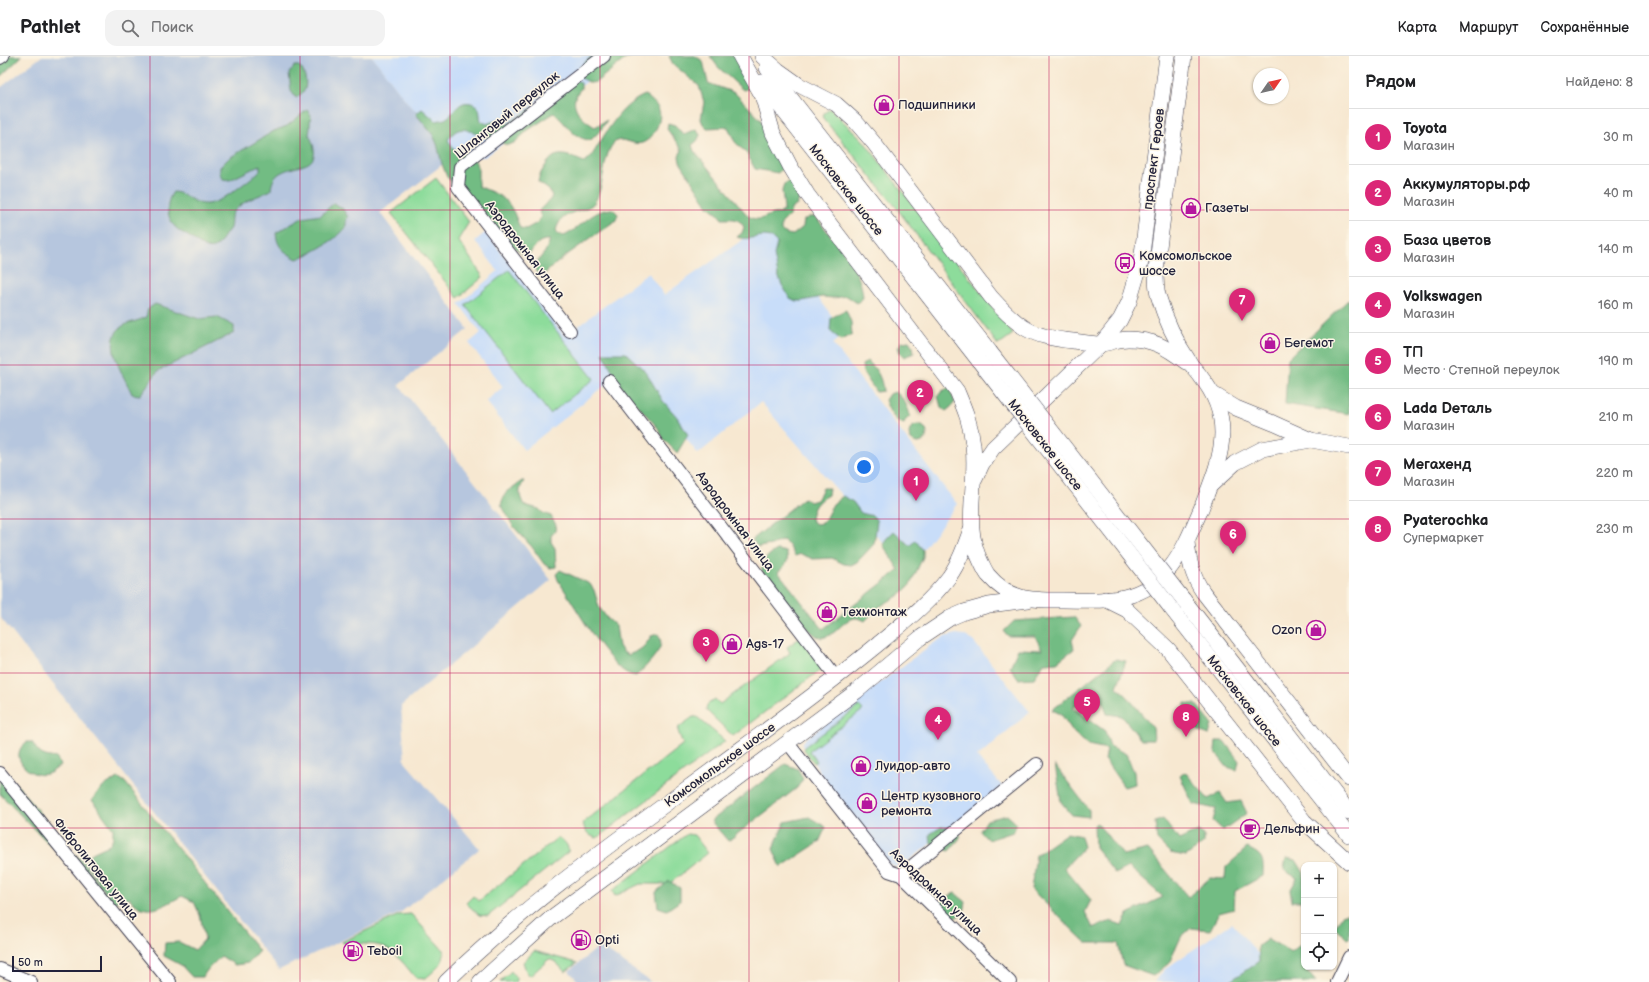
<!DOCTYPE html>
<html lang="ru">
<meta charset="utf-8">
<style>
:root{--surface:#fff;--page:#f2f2f2;--text:#202124;--muted:#757577;--line:#e0e0e0;--accent:#db2777}
body{margin:0;font-family:"Balsamiq Sans",sans-serif;background:var(--page);color:var(--text)}
.controls{position:absolute;right:12px;bottom:12px;display:grid;overflow:hidden;border-radius:8px;box-shadow:0 1px 3px #0004}
.controls button{width:36px;height:36px;display:grid;place-items:center;padding:0;border:0;border-bottom:1px solid var(--line);background:var(--surface);color:var(--text);font:20px sans-serif}
.compass{position:absolute;left:1253px;top:12px;width:36px;height:36px;border-radius:50%;background:var(--surface);box-shadow:0 1px 3px #0004;rotate:56deg}
.scale{position:absolute;left:12px;bottom:10px;width:90px;box-sizing:border-box;padding-left:4px;border:2px solid #22223b;border-top:0;font-size:11px;line-height:14px;white-space:nowrap;color:#22223b;-webkit-text-stroke:3px #fcf5e5;paint-order:stroke}
.you{position:absolute;left:864px;top:411px;width:14px;height:14px;margin:-10px;border:3px solid #fff;border-radius:50%;background:#1a73e8;box-shadow:0 0 0 6px #1a73e833}
.badge{display:grid;place-items:center;width:26px;height:26px;border-radius:50%;background:var(--accent);color:#fff;font-size:13px;font-weight:700}
.pin{position:absolute;translate:-50% -33px;filter:drop-shadow(0 1px 2px #0008)}
.pin::after{content:'';position:absolute;top:21px;width:14px;height:12px;background:inherit;clip-path:polygon(0 0,100% 0,50% 100%)}
.list{margin:0;padding:0;list-style:none}
h2{display:flex;justify-content:space-between;align-items:center;height:52px;margin:0;padding:0 16px;font-size:17px}
h2 small{font-size:13px;font-weight:400;color:var(--muted)}
.list li{display:grid;grid-template-columns:26px 1fr auto;gap:12px;align-items:center;box-sizing:border-box;height:56px;padding:0 16px;border-top:1px solid var(--line)}
.list b{display:block;font-size:15px;white-space:nowrap}
.list p{margin:0;font-size:13px;white-space:nowrap;color:var(--muted)}
.list em{font-size:13px;font-style:normal;color:var(--muted)}
.icon{flex:none;width:22px;height:22px;fill:none;stroke:currentColor;stroke-width:2;stroke-linecap:round;stroke-linejoin:round}
.map{position:relative;flex:none;width:1349px;height:926px;overflow:hidden}
header{display:flex;align-items:center;gap:24px;box-sizing:border-box;height:56px;padding:0 20px;background:var(--surface);border-bottom:1px solid var(--line)}
header strong{font-size:19px}
nav{display:flex;gap:22px;margin-inline-start:auto;font-size:14px}
.search{width:280px;height:36px;background:var(--page);display:flex;align-items:center;gap:10px;box-sizing:border-box;padding:0 14px;border-radius:12px;color:var(--muted);font-size:15px}
main{display:flex}
aside{flex:1;background:var(--surface)}
.map>svg:first-child{display:block}
</style>
<header>
<strong>Pathlet</strong>
<div class="search"><svg class="icon" aria-label="search" viewBox="0 0 24 24"><circle cx="10" cy="10" r="6"/><path d="M15 15l6 6"/></svg>Поиск</div>
<nav><a>Карта</a><a>Маршрут</a><a>Сохранённые</a></nav>
</header>
<main>
<div class="map">
<svg width="1349" height="926" viewBox="0 0 1349 926">
<rect width="100%" height="100%" fill="#fcf5e5"/>
<filter id="ink" filterUnits="userSpaceOnUse"><feTurbulence type="fractalNoise" baseFrequency=".025" numOctaves="2"/><feDisplacementMap in="SourceGraphic" scale="8" xChannelSelector="R" yChannelSelector="G"/><feConvolveMatrix kernelMatrix="1 2 1 2 8 2 1 2 1" color-interpolation-filters="sRGB"/></filter>
<filter id="wash" filterUnits="userSpaceOnUse"><feTurbulence type="fractalNoise" baseFrequency=".012" numOctaves="4" result="noise"/><feDisplacementMap in="SourceGraphic" scale="16" xChannelSelector="R" yChannelSelector="G"/><feGaussianBlur stdDeviation="0.9" result="paint"/><feColorMatrix in="noise" values="0 0 0 0 0 0 0 0 0 0 0 0 0 0 0 0 0 1.4 0 .05"/><feComposite in="paint" operator="in"/></filter>
<g filter="url(#wash)">
<rect width="100%" height="100%" fill="#f7e8d1"/>
<!-- built -->
<g fill="#c8ddf9">
<polygon points="372,0 622,0 485,101 452,101 423,61 410,50"/>
<polygon points="486,176 565,280 648,217 664,239 748,180 773,179 845,278 833,288 957,448 907,515 761,346 698,398 629,310 524,394 486,345 503,331 469,287 481,277 459,248 498,215 475,185"/>
<polygon points="956,578 964,579 974,586 1030,656 977,701 1003,731 906,807 896,811 885,806 833,738 814,707 803,692 802,688 805,683 932,588 944,581"/>
<polygon points="1232,867 1282,926 1154,926 1165,913"/>
</g>
<!-- industrial -->
<g fill="#b6c6de">
<polygon points="42,0 372,0 410,50 423,61 452,101 380,157 468,273 399,329 551,524 401,650 405,706 479,792 478,794 400,857 279,914 0,561 0,32"/>
<polygon points="600,890 651,926 579,926 569,915"/>
</g>
<!-- green -->
<g fill="#8ddc9b" stroke="#587f6b">
<polygon points="830,53 862,83 1013,278 998,289 896,151 823,62 824,57"/>
<polygon points="436,122 469,166 458,184 483,221 458,242 391,157"/>
<polygon points="509,214 594,323 550,358 465,249"/>
<polygon points="800,582 823,612 733,680 706,654 707,649 715,643 720,648 790,597 787,591"/>
<polygon points="859,650 863,654 809,695 817,705 814,707 803,692"/>
<path d="M693,661H697L725,685L597,782C589,780 585,776 583,767L683,688L678,675L679,671Z"/>
<polygon points="687,778 694,779 708,797 669,828 640,828 615,840 612,835"/>
<path d="M557,782C564,784 569,789 568,796L488,860L479,859L466,847L473,840L479,845Z"/>
<path d="M411,858L443,894C447,907 434,914 425,923L416,922C406,911 396,895 381,890C371,887 356,888 346,888L342,886L399,859Z"/>
<polygon points="534,895 577,907 565,916 556,906 549,903 530,920 526,915 523,906"/>
<polygon points="511,915 516,922 516,926 500,926"/>
</g>
<!-- forest -->
<g fill="#72bc83" stroke="#4a6f5f">
<polygon points="0,0 22,0 0,21"/>
<polygon points="592,0 632,0 624,4 596,26 591,27 581,22 579,12"/>
<polygon points="669,0 695,0 703,5 708,27 735,37 760,63 768,75 772,94 782,113 778,117 755,113 747,98 735,86 728,71 707,72 703,68 701,63 704,46 699,30 673,8"/>
<polygon points="710,0 736,0 750,32 743,34 718,11"/>
<path d="M295,10H299C305,15 308,28 304,35C302,37 299,40 296,42L291,35L289,17Z"/>
<path d="M576,24L581,27V33C565,47 582,64 595,71L607,64L600,75L591,84C574,84 566,67 554,57L528,74L514,87L508,89C500,86 492,84 484,81C469,75 459,66 448,84L455,94L473,100L478,112V130C506,142 509,142 520,172L526,173L537,167L541,161L539,155C543,149 549,147 552,140L549,134L538,126C539,119 542,115 546,109C556,92 569,100 584,106L590,102C605,80 618,50 645,39C650,43 656,47 659,54C663,65 652,84 642,87C634,90 622,80 615,86C602,97 605,132 594,147C586,157 562,152 556,174L558,178L564,180C581,172 592,153 613,153L618,158L616,164L564,201L544,218L538,219L535,213L536,207L545,196L550,184C539,183 536,189 530,197L524,199L505,184L496,173L447,121L442,108L437,88L433,79L416,58L422,53L436,65C440,64 445,64 448,61C456,55 459,44 471,47C474,48 478,50 479,53C480,56 480,62 481,65L487,68C495,64 501,64 508,68Z"/>
<path d="M307,54L311,59C309,66 311,72 309,78C332,127 273,97 271,134C258,141 245,143 234,155C229,160 232,165 230,172C228,175 225,179 223,182C215,197 206,194 194,184C185,177 176,175 171,165C166,155 167,144 173,136C184,136 192,147 204,148C219,150 247,125 260,115V109L230,124L223,123L220,118V111L229,102L274,75L287,70Z"/>
<path d="M668,67L675,69L679,74L684,78L696,73L700,79L697,85L692,89L694,95L748,160C763,169 765,156 780,158L784,153L782,134L784,128L790,125L794,130L799,143L797,149L791,153L790,159L781,168V175L787,178L793,179L803,171L804,164L809,161H816C833,184 862,212 863,242L857,247L847,240L834,242L822,241L802,245H796L790,242L782,229L778,219L774,199L777,187C766,172 752,187 737,181L742,177L744,171C738,161 733,163 722,163L718,158L708,150L680,106L679,100L682,94L667,73Z"/>
<path d="M334,147L342,152L348,161C345,165 347,168 345,172C341,181 307,200 297,203C285,196 277,192 276,177L302,162L321,159Z"/>
<polygon points="1349,243 1349,358 1285,348 1288,302"/>
<path d="M155,248L199,263L217,261L234,270V277L158,315L140,339L132,338C125,321 102,289 120,272C127,266 137,266 146,261L148,253Z"/>
<polygon points="846,254 851,266 852,279 841,284 830,275 831,262"/>
<polygon points="909,285 913,291 914,297 904,301 900,297 898,291 902,286"/>
<polygon points="603,297 626,297 646,316 663,345 677,361 688,379 677,397 664,384 658,372 621,331"/>
<path d="M867,305C877,312 882,323 883,335L876,336L863,316L862,309Z"/>
<polygon points="949,332 955,346 951,351 946,355 941,351 938,340 942,335"/>
<path d="M896,336C903,342 908,350 910,360L905,365L904,368C893,364 889,355 885,344L889,338Z"/>
<circle cx="918" cy="378" r="9"/>
<path d="M522,425H524C518,434 519,440 524,449L539,453L543,457L551,460L556,469L555,475L551,480V486L555,492L556,511L550,512L544,508L532,491L513,470L501,448L506,436Z"/>
<path d="M823,432H829L828,439C817,445 812,451 811,464L816,468L823,467L833,448L843,440L853,446L861,457L873,460L877,465L874,488L857,506L851,509L844,508L832,502L813,503L801,498L795,500L788,488L783,484L771,489L758,491L752,484L804,442L810,446L817,444Z"/>
<path d="M894,475L910,490L915,484L923,494V501L910,529L901,538L879,551L865,565C850,556 844,569 833,577C830,580 825,581 821,582L815,579L794,560L762,515C762,504 768,499 777,494L786,496C790,507 785,509 778,516L823,573L899,514L883,489L886,483Z"/>
<path d="M560,514L590,528L594,534L599,551L607,562L616,570L619,590L623,596L628,599C641,594 644,592 651,580L658,578C660,582 662,586 660,591C658,598 642,615 636,620C629,619 623,615 617,610C594,585 577,553 558,524L556,518Z"/>
<polygon points="1074,561 1081,570 1072,584 1074,593 1057,606 1044,607 1034,622 1018,623 1010,611 1018,593 1042,594 1035,580 1008,580 1004,575 1014,565"/>
<polygon points="1116,603 1126,605 1117,631 1127,640 1153,672 1154,684 1141,684 1122,660 1107,658 1099,633 1073,652 1105,675 1110,690 1126,698 1134,716 1135,728 1124,731 1105,704 1107,693 1088,689 1074,677 1061,658 1052,654"/>
<polygon points="1185,647 1196,648 1212,668 1209,679 1199,675 1185,659"/>
<polygon points="1216,685 1224,685 1239,705 1237,714 1227,711 1215,696"/>
<path d="M27,686H32C40,699 41,700 57,702L60,710C56,712 52,717 47,718C28,723 7,699 27,686Z"/>
<polygon points="785,708 798,713 803,723 797,732 728,785 711,765"/>
<polygon points="1055,709 1089,754 1089,761 1072,759 1061,746"/>
<polygon points="1185,716 1208,743 1220,737 1227,747 1241,745 1247,757 1223,774 1213,765 1216,753 1193,748 1180,720"/>
<path d="M119,722L125,726L259,895L248,907L235,909L221,900C215,907 207,912 203,921H192L181,909L164,900L165,887L179,886L195,894L205,883L200,859L194,846L182,840C162,850 147,863 129,842L112,847L85,805L92,797L109,789L113,782V773L92,744C100,733 106,727 119,722Z"/>
<polygon points="0,723 13,726 19,731 68,793 82,804 106,841 109,849 0,738"/>
<polygon points="1007,759 1017,768 1013,776 988,784 980,775 987,764"/>
<polygon points="809,761 826,771 819,786 781,811 773,793 785,766"/>
<polygon points="1163,763 1179,784 1198,775 1204,779 1204,787 1186,800 1170,797 1157,784 1155,766"/>
<path d="M1097,767L1123,799L1148,793L1188,841L1210,822L1225,823L1226,811L1247,792C1263,799 1264,803 1263,820L1235,835L1234,853L1219,857L1210,874L1191,872L1181,881L1169,907L1153,920L1123,909L1118,887H1086L1031,833L1036,799L1067,777L1081,780L1084,791L1064,812L1091,844L1085,856L1093,872L1111,865L1122,869L1129,857L1163,841L1129,811L1115,818L1095,791L1094,769Z"/>
<polygon points="941,771 955,772 961,781 949,795 931,788 930,778"/>
<polygon points="1286,802 1296,804 1304,817 1304,845 1292,845 1290,835 1297,822 1284,814"/>
<polygon points="669,825 680,832 680,845 667,854 658,851 656,836"/>
<polygon points="955,837 966,846 964,856 955,862 942,854 941,844"/>
<polygon points="1343,858 1349,858 1349,882 1347,883 1335,871"/>
<polygon points="1268,883 1291,896 1304,886 1304,911 1316,926 1229,926 1259,905 1258,890"/>
</g>
</g>
<g filter="url(#ink)">
<g fill="none" stroke-linecap="round" stroke-linejoin="round">
<defs>
<g id="minor">
<polyline points="0,2 3,0"/>
<polyline points="570,275 458,131 460,111 604,0"/>
<polyline points="609,325 837,622"/>
<polyline points="787,686 889,815 901,819 1010,926"/>
<polyline points="0,717 170,926"/>
<polyline points="901,819 1037,708"/>
<polyline points="0,913 31,926"/>
<polyline points="1337,926 1349,901"/>
</g>
<g id="major">
<path d="M740,0L762,39L773,77L790,110L807,138L957,335C965,354 971,368 973,389C978,429 962,469 981,506C983,510 985,515 988,519C1010,545 1032,544 1063,544C1083,544 1105,546 1124,541C1170,530 1184,492 1201,453C1210,429 1222,403 1222,377C1222,357 1214,337 1201,321C1198,316 1193,312 1190,307C1176,286 1165,263 1158,239C1156,231 1156,222 1156,214L1184,0"/>
<path d="M762,0L778,14L799,29L836,48L855,65L873,86L991,241C1019,272 1031,281 1073,285C1082,286 1092,288 1101,288C1110,287 1119,283 1128,283C1153,283 1166,291 1186,306"/>
<polyline points="767,12 990,296"/>
<polyline points="761,26 979,305"/>
<polyline points="1213,338 1236,352 1273,367 1311,384 1349,391"/>
<polyline points="975,423 982,408 993,392 1101,288 1120,264 1129,246 1141,206 1167,0"/>
<polyline points="1211,429 1235,407 1262,393 1311,384"/>
<path d="M1187,486C1189,505 1192,520 1203,536L1349,723"/>
<polyline points="1105,543 1127,554 1168,593 1304,765 1349,806"/>
<polyline points="1183,543 1349,756"/>
<polyline points="1171,552 1349,779"/>
<path d="M446,926C535,839 638,769 738,695C787,659 836,623 883,584C906,565 931,545 949,521C959,507 965,490 971,473"/>
<polyline points="480,926 551,862 857,635 920,582 950,562 964,556 989,549 1028,544"/>
</g>
</defs>
<!-- minor casing -->
<use href="#minor" stroke="#424052" stroke-width="14"/>
<!-- major casing -->
<use href="#major" stroke="#424052" stroke-width="16"/>
<!-- minor -->
<use href="#minor" stroke="#fff" stroke-width="12"/>
<!-- major -->
<use href="#major" stroke="#fff" stroke-width="15"/>
<defs>
<g id="major-bridge">
<polyline points="990,296 1183,543"/>
<polyline points="979,305 1171,552"/>
</g>
</defs>
<!-- major-bridge casing -->
<use href="#major-bridge" stroke="#424052" stroke-width="16" stroke-linecap="butt"/>
<!-- major-bridge -->
<use href="#major-bridge" stroke="#fff" stroke-width="15"/>
</g>
</g>
<!-- grid -->
<path fill="none" stroke="#c2185b" stroke-width="1" stroke-opacity="0.55" d="M150,0V926M300,0V926M450,0V926M600,0V926M749,0V926M899,0V926M1049,0V926M1199,0V926M0,154H1349M0,309H1349M0,463H1349M0,617H1349M0,772H1349"/>
<!-- icons -->
<defs>
<symbol id="shop-ring" viewBox="-11 -11 22 22"><circle r="9.5" fill="#fcf5e5" stroke="#b5179e" stroke-width="1.5"/><path d="M-5-2.5h2.3a2.7 3.5 0 0 1 5.4 0H5L5.5 6h-11ZM-1.5-2.5h3a1.5 2.3 0 0 0-3 0Z" fill="#b5179e"/></symbol>
<symbol id="bus-ring" viewBox="-11 -11 22 22"><circle r="9.5" fill="#fcf5e5" stroke="#b5179e" stroke-width="1.5"/><path d="M-5-6H5V4H4V6H2V4H-2V6H-4V4H-5ZM-3.5-4V0h7V-4ZM-3.5 1.2v1.5H-2V1.2ZM2 1.2v1.5H3.5V1.2Z" fill="#b5179e"/></symbol>
<symbol id="cafe-ring" viewBox="-11 -11 22 22"><circle r="9.5" fill="#fcf5e5" stroke="#b5179e" stroke-width="1.5"/><path d="M-5.5-4.5H6V0H3Q3 3.5 0 3.5H-2.5Q-5.5 3.5-5.5 0ZM3-3.2v2h1.7v-2ZM-6 4.5H4V6H-6Z" fill="#b5179e"/></symbol>
<symbol id="fuel-ring" viewBox="-11 -11 22 22"><circle r="9.5" fill="#fcf5e5" stroke="#b5179e" stroke-width="1.5"/><path d="M-5.5-6h7V0h2V4h1.3V-2.5L3-4.5l.8-.8L6-3V5H2.5V1h-1V6h-7ZM-4.2-4.7v3.2H.2V-4.7Z" fill="#b5179e"/></symbol>
</defs>
<g fill-rule="evenodd">
<use href="#shop-ring" x="873" y="38" width="22" height="22"/>
<use href="#shop-ring" x="1180" y="141" width="22" height="22"/>
<use href="#bus-ring" x="1114" y="196" width="22" height="22"/>
<use href="#shop-ring" x="1259" y="276" width="22" height="22"/>
<use href="#shop-ring" x="816" y="545" width="22" height="22"/>
<use href="#shop-ring" x="1305" y="563" width="22" height="22"/>
<use href="#shop-ring" x="721" y="577" width="22" height="22"/>
<use href="#shop-ring" x="850" y="699" width="22" height="22"/>
<use href="#shop-ring" x="856" y="736" width="22" height="22"/>
<use href="#cafe-ring" x="1239" y="762" width="22" height="22"/>
<use href="#fuel-ring" x="570" y="873" width="22" height="22"/>
<use href="#fuel-ring" x="342" y="884" width="22" height="22"/>
</g>
<g text-anchor="middle" dominant-baseline="central" stroke-width="3" stroke-linejoin="round" paint-order="stroke">
<!-- poi labels -->
<g font-size="13" fill="#22223b" stroke="#fcf5e5" text-anchor="start">
<text x="898" y="49">Подшипники</text>
<text x="1205" y="152">Газеты</text>
<text x="1139" y="200">Комсомольское<tspan x="1139" dy="15">шоссе</tspan></text>
<text x="1284" y="287">Бегемот</text>
<text x="841" y="556">Техмонтаж</text>
<text x="1302" y="574" text-anchor="end">Ozon</text>
<text x="746" y="588">Ags-17</text>
<text x="875" y="710">Луидор-авто</text>
<text x="881" y="740">Центр кузовного<tspan x="881" dy="15">ремонта</tspan></text>
<text x="1264" y="773">Дельфин</text>
<text x="595" y="884">Opti</text>
<text x="367" y="895">Teboil</text>
</g>
<!-- street labels -->
<g font-size="13" fill="#22223b" stroke="#fcf5e5">
<text transform="translate(507 59) rotate(-39)">Шланговый переулок</text>
<text transform="translate(1154 103) rotate(-83)">проспект Героев</text>
<text transform="translate(846 134) rotate(52)">Московское шоссе</text>
<text transform="translate(525 194) rotate(52)">Аэродромная улица</text>
<text transform="translate(1045 389) rotate(52)">Московское шоссе</text>
<text transform="translate(735 465) rotate(53)">Аэродромная улица</text>
<text transform="translate(1244 645) rotate(52)">Московское шоссе</text>
<text transform="translate(720 709) rotate(-36)">Комсомольское шоссе</text>
<text transform="translate(96 813) rotate(51)">Фибролитовая улица</text>
<text transform="translate(936 836) rotate(43)">Аэродромная улица</text>
</g>
</g>
</svg>
<div class="controls">
<button>+</button>
<button>−</button>
<button><svg class="icon" aria-label="locate" viewBox="0 0 24 24"><circle cx="12" cy="12" r="6"/><path d="M12 2v4M12 18v4M2 12h4M18 12h4"/></svg></button>
</div>
<svg class="compass" viewBox="-18 -18 36 36"><path d="M0-13l5 13h-10z" fill="#e53935"/><path d="M0 13l5-13h-10z" fill="#757577"/></svg>
<div class="scale">50 m</div>
<div class="you"></div>
<div class="pin badge" style="left:916px;top:445px">1</div>
<div class="pin badge" style="left:920px;top:357px">2</div>
<div class="pin badge" style="left:706px;top:606px">3</div>
<div class="pin badge" style="left:938px;top:684px">4</div>
<div class="pin badge" style="left:1087px;top:666px">5</div>
<div class="pin badge" style="left:1233px;top:498px">6</div>
<div class="pin badge" style="left:1242px;top:265px">7</div>
<div class="pin badge" style="left:1186px;top:681px">8</div>
</div>
<aside>
<h2>Рядом<small>Найдено: 8</small></h2>
<ul class="list">
<li><span class="badge">1</span><div><b>Toyota</b><p>Магазин</p></div><em>30 m</em></li>
<li><span class="badge">2</span><div><b>Аккумуляторы.рф</b><p>Магазин</p></div><em>40 m</em></li>
<li><span class="badge">3</span><div><b>База цветов</b><p>Магазин</p></div><em>140 m</em></li>
<li><span class="badge">4</span><div><b>Volkswagen</b><p>Магазин</p></div><em>160 m</em></li>
<li><span class="badge">5</span><div><b>ТП</b><p>Место · Степной переулок</p></div><em>190 m</em></li>
<li><span class="badge">6</span><div><b>Lada Dеталь</b><p>Магазин</p></div><em>210 m</em></li>
<li><span class="badge">7</span><div><b>Мегахенд</b><p>Магазин</p></div><em>220 m</em></li>
<li><span class="badge">8</span><div><b>Pyaterochka</b><p>Супермаркет</p></div><em>230 m</em></li>
</ul>
</aside>
</main>
